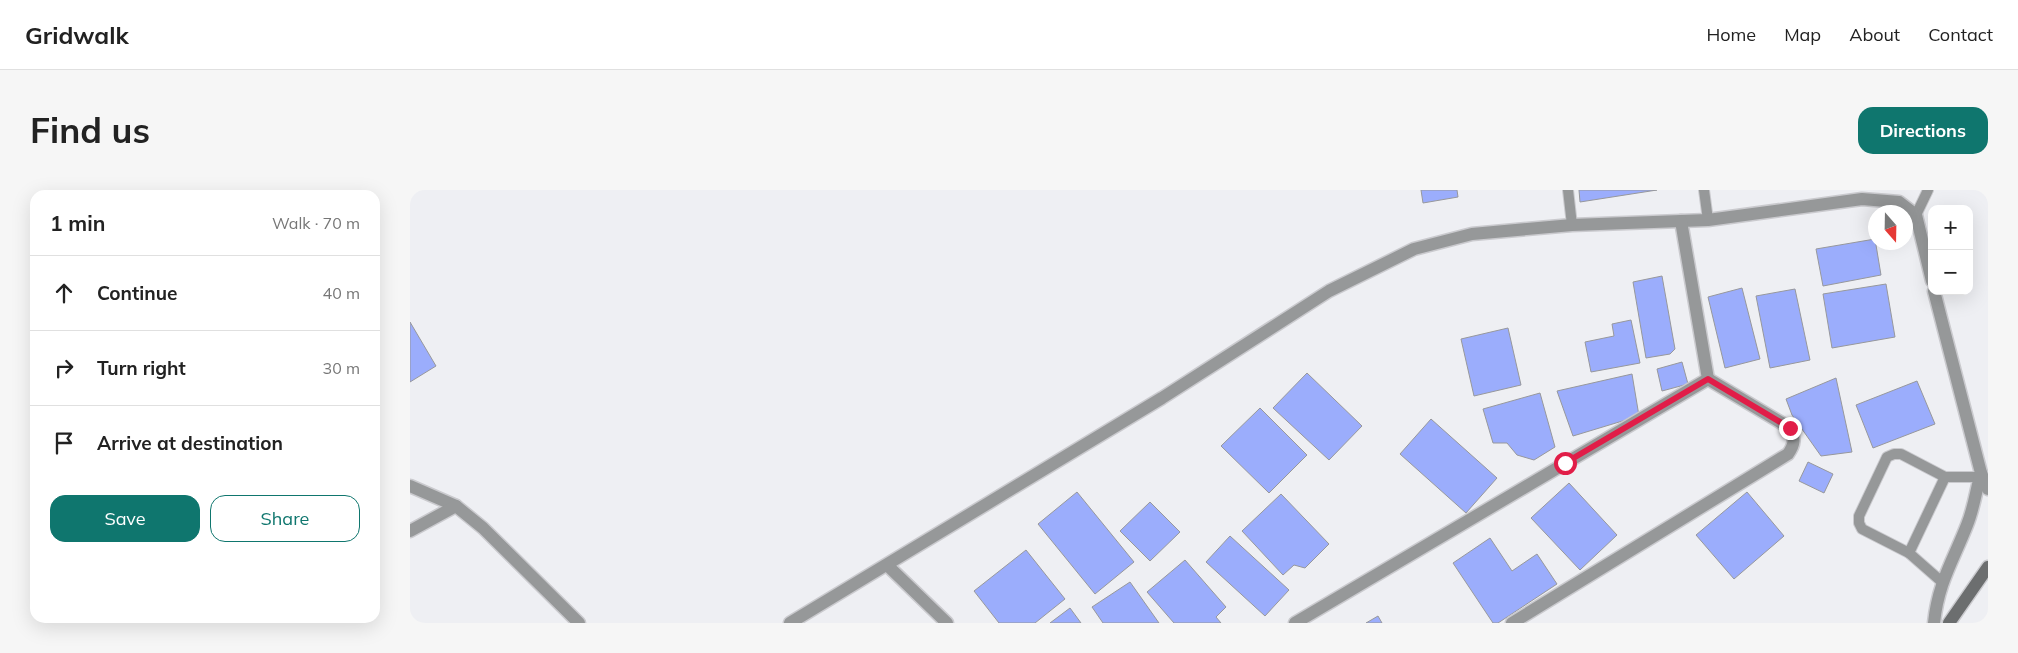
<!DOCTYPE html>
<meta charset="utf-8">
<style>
:root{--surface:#fff;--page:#f6f6f6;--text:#222;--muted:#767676;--line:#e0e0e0;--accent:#0f766e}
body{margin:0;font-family:Mulish,sans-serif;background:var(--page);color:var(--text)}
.controls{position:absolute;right:15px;top:15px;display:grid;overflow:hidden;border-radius:10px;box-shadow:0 5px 20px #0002}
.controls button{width:45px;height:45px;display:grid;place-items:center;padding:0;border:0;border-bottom:1px solid var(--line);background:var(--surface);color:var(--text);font:25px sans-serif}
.compass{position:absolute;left:1458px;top:15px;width:45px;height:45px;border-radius:50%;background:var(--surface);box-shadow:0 5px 20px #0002;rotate:160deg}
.stop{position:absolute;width:15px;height:15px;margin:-11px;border:4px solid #e11d48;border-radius:50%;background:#fff}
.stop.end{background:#e11d48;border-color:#fff;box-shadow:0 1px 5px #0008}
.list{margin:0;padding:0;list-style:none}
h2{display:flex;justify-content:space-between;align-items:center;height:65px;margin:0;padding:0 20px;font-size:21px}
h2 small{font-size:16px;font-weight:400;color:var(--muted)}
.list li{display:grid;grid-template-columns:32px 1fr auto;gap:15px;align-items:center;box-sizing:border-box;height:75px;padding:0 20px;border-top:1px solid var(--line)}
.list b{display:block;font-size:19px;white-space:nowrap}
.list em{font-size:16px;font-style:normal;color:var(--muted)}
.actions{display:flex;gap:10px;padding:15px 20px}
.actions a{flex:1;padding:11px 0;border:1px solid var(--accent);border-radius:15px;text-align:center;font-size:18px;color:var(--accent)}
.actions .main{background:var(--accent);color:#fff}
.icon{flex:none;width:28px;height:28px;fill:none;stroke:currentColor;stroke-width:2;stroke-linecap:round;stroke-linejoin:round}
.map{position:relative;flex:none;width:1578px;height:433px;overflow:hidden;border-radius:15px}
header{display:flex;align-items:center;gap:30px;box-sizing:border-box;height:70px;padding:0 25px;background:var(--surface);border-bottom:1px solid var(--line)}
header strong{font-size:24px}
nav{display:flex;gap:28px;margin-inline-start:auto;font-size:18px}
.intro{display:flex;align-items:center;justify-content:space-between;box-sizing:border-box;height:120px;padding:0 30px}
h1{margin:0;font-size:35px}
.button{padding:12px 22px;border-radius:15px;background:var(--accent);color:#fff;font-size:18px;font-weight:700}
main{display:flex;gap:30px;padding:0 30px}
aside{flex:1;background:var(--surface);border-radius:15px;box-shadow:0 5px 20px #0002}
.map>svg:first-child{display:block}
</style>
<header>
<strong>Gridwalk</strong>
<nav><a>Home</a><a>Map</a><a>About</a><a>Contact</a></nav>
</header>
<div class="intro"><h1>Find us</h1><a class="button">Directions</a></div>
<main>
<aside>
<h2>1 min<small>Walk · 70 m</small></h2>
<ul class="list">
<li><svg class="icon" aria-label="ahead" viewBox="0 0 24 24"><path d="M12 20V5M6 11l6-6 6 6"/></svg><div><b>Continue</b></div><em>40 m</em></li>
<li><svg class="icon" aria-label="right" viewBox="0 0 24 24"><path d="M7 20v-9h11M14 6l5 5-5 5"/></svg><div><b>Turn right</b></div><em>30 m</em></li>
<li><svg class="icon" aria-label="arrive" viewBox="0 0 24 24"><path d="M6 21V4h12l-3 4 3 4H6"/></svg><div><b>Arrive at destination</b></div></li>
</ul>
<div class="actions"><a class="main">Save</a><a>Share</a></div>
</aside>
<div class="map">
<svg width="1578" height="433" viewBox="0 0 1578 433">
<rect width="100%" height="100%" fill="#eeeff3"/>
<!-- building -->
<g fill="#9badfc" stroke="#97989c">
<polygon points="1011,0 1047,0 1048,7 1013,13"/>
<polygon points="1169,0 1247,0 1170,12"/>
<polygon points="1465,49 1471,85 1413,96 1406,59"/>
<polygon points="1252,86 1265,159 1260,164 1236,168 1223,92"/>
<polygon points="1476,94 1485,147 1422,158 1413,104"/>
<polygon points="1332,98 1350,169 1315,178 1298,107"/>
<polygon points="1385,99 1400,170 1360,178 1346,106"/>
<polygon points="1221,130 1230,173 1181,182 1175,152 1204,146 1202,134"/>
<polygon points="0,132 26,176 0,192"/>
<polygon points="1098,138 1111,195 1064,206 1051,149"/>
<polygon points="1272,172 1278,194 1252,201 1247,179"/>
<polygon points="897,183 952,236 919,270 863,218"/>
<polygon points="1222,184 1229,226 1163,246 1147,201"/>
<polygon points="1426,188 1442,262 1411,266 1382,225 1376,209"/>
<polygon points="1507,191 1525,234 1463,258 1446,215"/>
<polygon points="1130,203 1145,257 1124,270 1107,265 1097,253 1083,253 1073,219"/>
<polygon points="850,218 897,265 859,303 811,256"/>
<polygon points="1021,229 1087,288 1056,323 990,264"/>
<polygon points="1398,272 1423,284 1414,303 1389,291"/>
<polygon points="1159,293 1207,345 1170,380 1121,328"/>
<polygon points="667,302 724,372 685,404 628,334"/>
<polygon points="1337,302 1374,346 1324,389 1286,345"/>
<polygon points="871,304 919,354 895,378 884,375 873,385 832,341"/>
<polygon points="740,312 770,342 740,371 710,341"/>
<polygon points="820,346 879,400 855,426 796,372"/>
<polygon points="1080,348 1102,381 1127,364 1147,394 1088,433 1083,433 1043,373"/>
<polygon points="616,360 655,409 625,433 589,433 564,401"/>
<polygon points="775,370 816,417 806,427 811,433 764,433 737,402"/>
<polygon points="720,392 749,433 693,433 682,417"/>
<polygon points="660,418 671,433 640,433"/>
<polygon points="968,426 972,433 956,433"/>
</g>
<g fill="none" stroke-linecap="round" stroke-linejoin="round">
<defs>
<g id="lane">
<polyline points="1158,0 1162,35"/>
<polyline points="1294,0 1298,30"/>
<polyline points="1506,25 1518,0"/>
<polyline points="1499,363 1452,339 1449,333 1449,326 1477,267 1484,264 1491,264 1535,287"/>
<polyline points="1532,392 1499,363 1535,287 1570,287"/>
</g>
<g id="street">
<polyline points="1524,101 1571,283 1578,299"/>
<polyline points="0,296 46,316 73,338 169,433"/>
<polyline points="0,341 46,316"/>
<polyline points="477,375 537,433"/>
<polyline points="380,433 752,208 919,101 1004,59 1062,44 1162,35 1298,30 1452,9 1489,12 1506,25 1522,91"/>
<polyline points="885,433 1298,189 1271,31"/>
<path d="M1102,433L1378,264C1385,254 1385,249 1380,238L1298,189"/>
<path d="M1524,433C1528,393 1543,371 1557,335C1564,318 1566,300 1571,283"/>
</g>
<polyline id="secondary" points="1539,433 1578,377"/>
</defs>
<!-- lane casing -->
<use href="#lane" stroke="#cacace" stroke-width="12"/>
<!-- street casing -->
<use href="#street" stroke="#cacace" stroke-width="15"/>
<!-- secondary casing -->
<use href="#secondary" stroke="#cacace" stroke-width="15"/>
<!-- lane -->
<use href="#lane" stroke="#969899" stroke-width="10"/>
<!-- street -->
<use href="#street" stroke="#969899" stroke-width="12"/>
<!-- secondary -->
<use href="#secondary" stroke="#6c6e6f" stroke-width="12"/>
</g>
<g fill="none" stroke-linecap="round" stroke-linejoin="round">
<!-- route -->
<polyline stroke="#e11d48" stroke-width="6" points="1155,273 1298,189 1380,238"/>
</g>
</svg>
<div class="controls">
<button>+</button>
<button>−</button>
</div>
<svg class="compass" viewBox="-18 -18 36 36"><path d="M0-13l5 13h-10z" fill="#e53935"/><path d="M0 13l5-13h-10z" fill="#767676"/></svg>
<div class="stop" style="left:1155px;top:273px"></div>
<div class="stop end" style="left:1380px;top:238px"></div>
</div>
</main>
